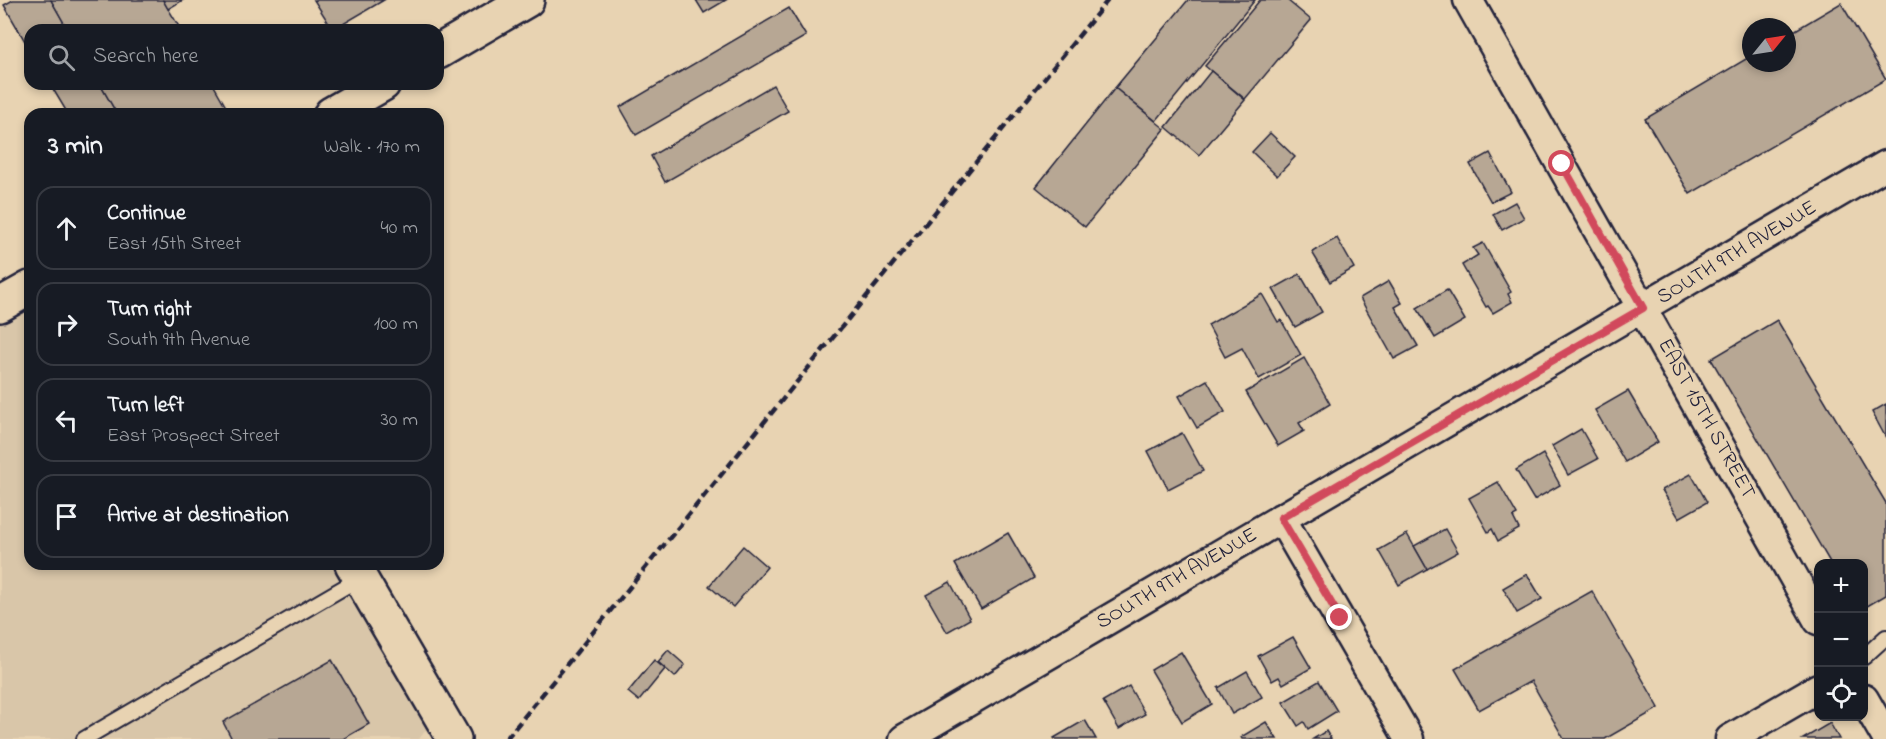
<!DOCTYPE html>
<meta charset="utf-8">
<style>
:root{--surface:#171b24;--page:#20242c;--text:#f1f3f6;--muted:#9ea1a6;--line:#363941}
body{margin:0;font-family:"Indie Flower",sans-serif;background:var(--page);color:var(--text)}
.controls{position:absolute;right:18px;bottom:18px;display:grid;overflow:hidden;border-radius:12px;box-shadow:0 3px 9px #0003}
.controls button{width:54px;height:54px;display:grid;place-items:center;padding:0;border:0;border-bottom:2px solid var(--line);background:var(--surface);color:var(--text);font:30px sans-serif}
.compass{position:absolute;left:1742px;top:18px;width:54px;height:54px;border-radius:50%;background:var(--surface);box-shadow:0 3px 9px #0003;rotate:60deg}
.stop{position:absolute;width:18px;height:18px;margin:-14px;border:4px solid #d1495b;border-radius:50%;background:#fff}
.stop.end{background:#d1495b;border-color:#fff;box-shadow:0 2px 6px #0008}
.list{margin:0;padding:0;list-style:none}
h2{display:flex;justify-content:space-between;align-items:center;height:78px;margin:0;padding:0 24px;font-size:26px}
h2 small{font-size:20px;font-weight:400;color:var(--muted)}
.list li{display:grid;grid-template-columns:39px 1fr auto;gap:18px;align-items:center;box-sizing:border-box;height:84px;margin:0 12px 12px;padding:0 12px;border:2px solid var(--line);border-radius:18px}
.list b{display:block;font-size:22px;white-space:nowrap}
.list p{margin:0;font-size:20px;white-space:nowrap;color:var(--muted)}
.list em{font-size:20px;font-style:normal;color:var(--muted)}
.icon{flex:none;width:33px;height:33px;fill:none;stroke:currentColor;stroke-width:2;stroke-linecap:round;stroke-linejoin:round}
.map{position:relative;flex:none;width:1886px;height:739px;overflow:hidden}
.search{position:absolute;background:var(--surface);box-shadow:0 3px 9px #0003;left:24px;top:24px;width:420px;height:66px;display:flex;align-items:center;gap:15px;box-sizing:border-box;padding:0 21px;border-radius:18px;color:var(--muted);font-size:22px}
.panel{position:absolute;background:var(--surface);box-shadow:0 3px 9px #0003;left:24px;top:108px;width:420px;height:462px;border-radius:18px}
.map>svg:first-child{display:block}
</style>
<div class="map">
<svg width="1886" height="739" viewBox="0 0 1886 739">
<rect width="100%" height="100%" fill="#e8d3b2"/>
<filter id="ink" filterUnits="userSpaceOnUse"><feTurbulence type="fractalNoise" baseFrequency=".0167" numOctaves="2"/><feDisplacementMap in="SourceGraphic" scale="12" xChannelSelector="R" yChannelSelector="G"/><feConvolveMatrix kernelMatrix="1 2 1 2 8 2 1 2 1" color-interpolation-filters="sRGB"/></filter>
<g filter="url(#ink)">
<!-- built -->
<polygon fill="#d9c6a9" points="30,288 30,564 352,564 439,713 419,739 0,739 0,305"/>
<!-- building -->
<g fill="#b7a794" stroke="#22223b" stroke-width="1.5">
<polygon points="13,0 51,0 68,30 30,30 30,50 4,5"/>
<polygon points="51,0 163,0 181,30 68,30"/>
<polygon points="163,0 183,0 168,9"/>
<polygon points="314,0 384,0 333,30"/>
<polygon points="696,0 726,0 704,13"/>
<polygon points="1188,0 1255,0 1156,121 1115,88"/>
<polygon points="1260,0 1287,0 1311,20 1245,99 1205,66"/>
<polygon points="1841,3 1886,79 1690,194 1645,119 1751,56 1751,63 1787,63 1787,35"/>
<polygon points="789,8 806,36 636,135 620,107"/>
<polygon points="1211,71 1245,100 1199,155 1166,127"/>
<polygon points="50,84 100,84 117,114 68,114"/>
<polygon points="100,84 213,84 230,114 117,114"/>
<polygon points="773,85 788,111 665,182 651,156"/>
<polygon points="1115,88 1165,129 1085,227 1036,187"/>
<polygon points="1270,133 1295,157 1277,176 1252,152"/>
<polygon points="1490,153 1511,192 1491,202 1470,164"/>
<polygon points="1515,202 1524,218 1502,230 1493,214"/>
<polygon points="1337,238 1354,268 1330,282 1312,252"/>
<polygon points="1483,243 1511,292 1508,294 1512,302 1493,313 1488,306 1486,307 1462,265 1478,255 1473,248"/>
<polygon points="1300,274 1322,312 1295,327 1273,289"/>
<polygon points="1389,281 1402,303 1395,307 1418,346 1394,359 1360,298"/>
<polygon points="1447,290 1465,320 1435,338 1417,308"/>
<polygon points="1262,294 1278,322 1281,320 1301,355 1259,379 1242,348 1225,357 1208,325"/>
<polygon points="1777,320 1886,503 1886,595 1864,608 1864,564 1831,564 1711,359"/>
<polygon points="1304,358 1330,404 1299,423 1304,431 1278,446 1246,392"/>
<polygon points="1207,380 1225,412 1197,428 1179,396"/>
<polygon points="1628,391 1658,442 1625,462 1595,410"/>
<polygon points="1886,404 1886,438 1872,412"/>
<polygon points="1581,429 1598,459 1568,475 1552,446"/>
<polygon points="1182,433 1203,471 1168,489 1148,451"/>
<polygon points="1543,454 1560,485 1534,500 1516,470"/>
<polygon points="1691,474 1707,502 1679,518 1662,490"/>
<polygon points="1498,482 1517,515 1513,517 1519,529 1498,541 1492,529 1488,532 1469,498"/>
<polygon points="1445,529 1458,552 1427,569 1414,546"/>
<polygon points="1008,533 1034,578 981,609 955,564"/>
<polygon points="1407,534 1427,569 1399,585 1379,550"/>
<polygon points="743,546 767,567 733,607 709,586"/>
<polygon points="1527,574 1542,599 1517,613 1503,588"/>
<polygon points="950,582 970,619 947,632 926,595"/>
<polygon points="1592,591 1659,708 1605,739 1564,739 1531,681 1479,710 1455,669"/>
<polygon points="1293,637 1311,668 1283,684 1279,677 1272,681 1258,656"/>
<polygon points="668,650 685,665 675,677 658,662"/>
<polygon points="1181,652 1212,704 1182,722 1151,670"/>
<polygon points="332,660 369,724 343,739 232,739 223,722"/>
<polygon points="654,660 665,669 639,701 628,692"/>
<polygon points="1247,671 1262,697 1232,714 1218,688"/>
<polygon points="1319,681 1337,711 1308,729 1304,722 1298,726 1283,702"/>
<polygon points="1129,686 1145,714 1119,729 1103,701"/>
<polygon points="1085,720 1096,739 1055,739 1054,738"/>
<polygon points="1266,722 1277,739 1242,739 1241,737"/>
<polygon points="1830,723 1839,739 1803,739"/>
<polygon points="1326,731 1331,739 1313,739"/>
</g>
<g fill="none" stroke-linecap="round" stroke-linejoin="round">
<defs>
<g id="lane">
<polyline points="1864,657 1886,637"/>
<polyline points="84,739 360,578"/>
</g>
<g id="street">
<polyline points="1468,0 1818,620"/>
<polyline points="1281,518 1409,739"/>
<polyline points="1864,699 1886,737"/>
<polyline points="904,739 1886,165"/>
<polyline points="1730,739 1818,688"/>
</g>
<g id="secondary">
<polyline points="438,52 527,0"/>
<polyline points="331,114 383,84"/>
<polyline points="0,305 30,288"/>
<polyline points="352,564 454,739"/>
</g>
</defs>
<!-- lane casing -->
<use href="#lane" stroke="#22223b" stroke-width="18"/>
<!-- street casing -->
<use href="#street" stroke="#22223b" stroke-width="33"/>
<!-- secondary casing -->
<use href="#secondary" stroke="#22223b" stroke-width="38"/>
<!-- lane -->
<use href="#lane" stroke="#e8d3b2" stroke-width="14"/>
<!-- street -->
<use href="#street" stroke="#e8d3b2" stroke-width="28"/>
<!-- secondary -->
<use href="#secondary" stroke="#e8d3b2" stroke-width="33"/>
<!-- rail -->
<polyline stroke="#22223b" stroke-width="4.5" stroke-dasharray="9 4.5" stroke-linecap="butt" points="506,739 1108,0"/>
</g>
</g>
<g fill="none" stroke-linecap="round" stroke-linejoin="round" filter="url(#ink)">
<!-- route -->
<polyline stroke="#d1495b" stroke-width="8" points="1340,618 1281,518 1643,308 1562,164"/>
</g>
<g text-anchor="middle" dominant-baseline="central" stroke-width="4.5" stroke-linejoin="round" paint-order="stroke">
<!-- street labels -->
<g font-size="21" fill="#22223b" stroke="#e8d3b2">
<text transform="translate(1737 253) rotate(-31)">SOUTH 9TH AVENUE</text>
<text transform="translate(1706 419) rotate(61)">EAST 15TH STREET</text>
<text transform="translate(1177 579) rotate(-30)">SOUTH 9TH AVENUE</text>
</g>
</g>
</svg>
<div class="controls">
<button>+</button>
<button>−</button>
<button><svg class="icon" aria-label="locate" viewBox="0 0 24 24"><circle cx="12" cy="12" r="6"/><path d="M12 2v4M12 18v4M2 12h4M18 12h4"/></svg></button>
</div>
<svg class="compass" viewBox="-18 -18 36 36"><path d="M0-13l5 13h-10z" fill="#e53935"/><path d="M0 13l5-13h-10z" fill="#9ea1a6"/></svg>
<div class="stop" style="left:1562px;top:164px"></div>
<div class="stop end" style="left:1340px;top:618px"></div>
<div class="search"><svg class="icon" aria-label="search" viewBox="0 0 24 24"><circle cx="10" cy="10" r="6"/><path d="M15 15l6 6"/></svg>Search here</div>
<section class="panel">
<h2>3 min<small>Walk · 170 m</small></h2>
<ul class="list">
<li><svg class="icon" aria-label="ahead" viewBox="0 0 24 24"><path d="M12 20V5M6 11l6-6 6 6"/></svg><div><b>Continue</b><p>East 15th Street</p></div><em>40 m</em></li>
<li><svg class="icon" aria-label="right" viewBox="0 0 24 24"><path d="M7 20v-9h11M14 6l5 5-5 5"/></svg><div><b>Turn right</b><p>South 9th Avenue</p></div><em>100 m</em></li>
<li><svg class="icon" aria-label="left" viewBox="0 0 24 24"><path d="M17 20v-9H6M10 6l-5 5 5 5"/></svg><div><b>Turn left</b><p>East Prospect Street</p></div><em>30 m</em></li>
<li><svg class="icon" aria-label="arrive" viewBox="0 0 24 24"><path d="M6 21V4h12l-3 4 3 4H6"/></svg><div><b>Arrive at destination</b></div></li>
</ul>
</section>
</div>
